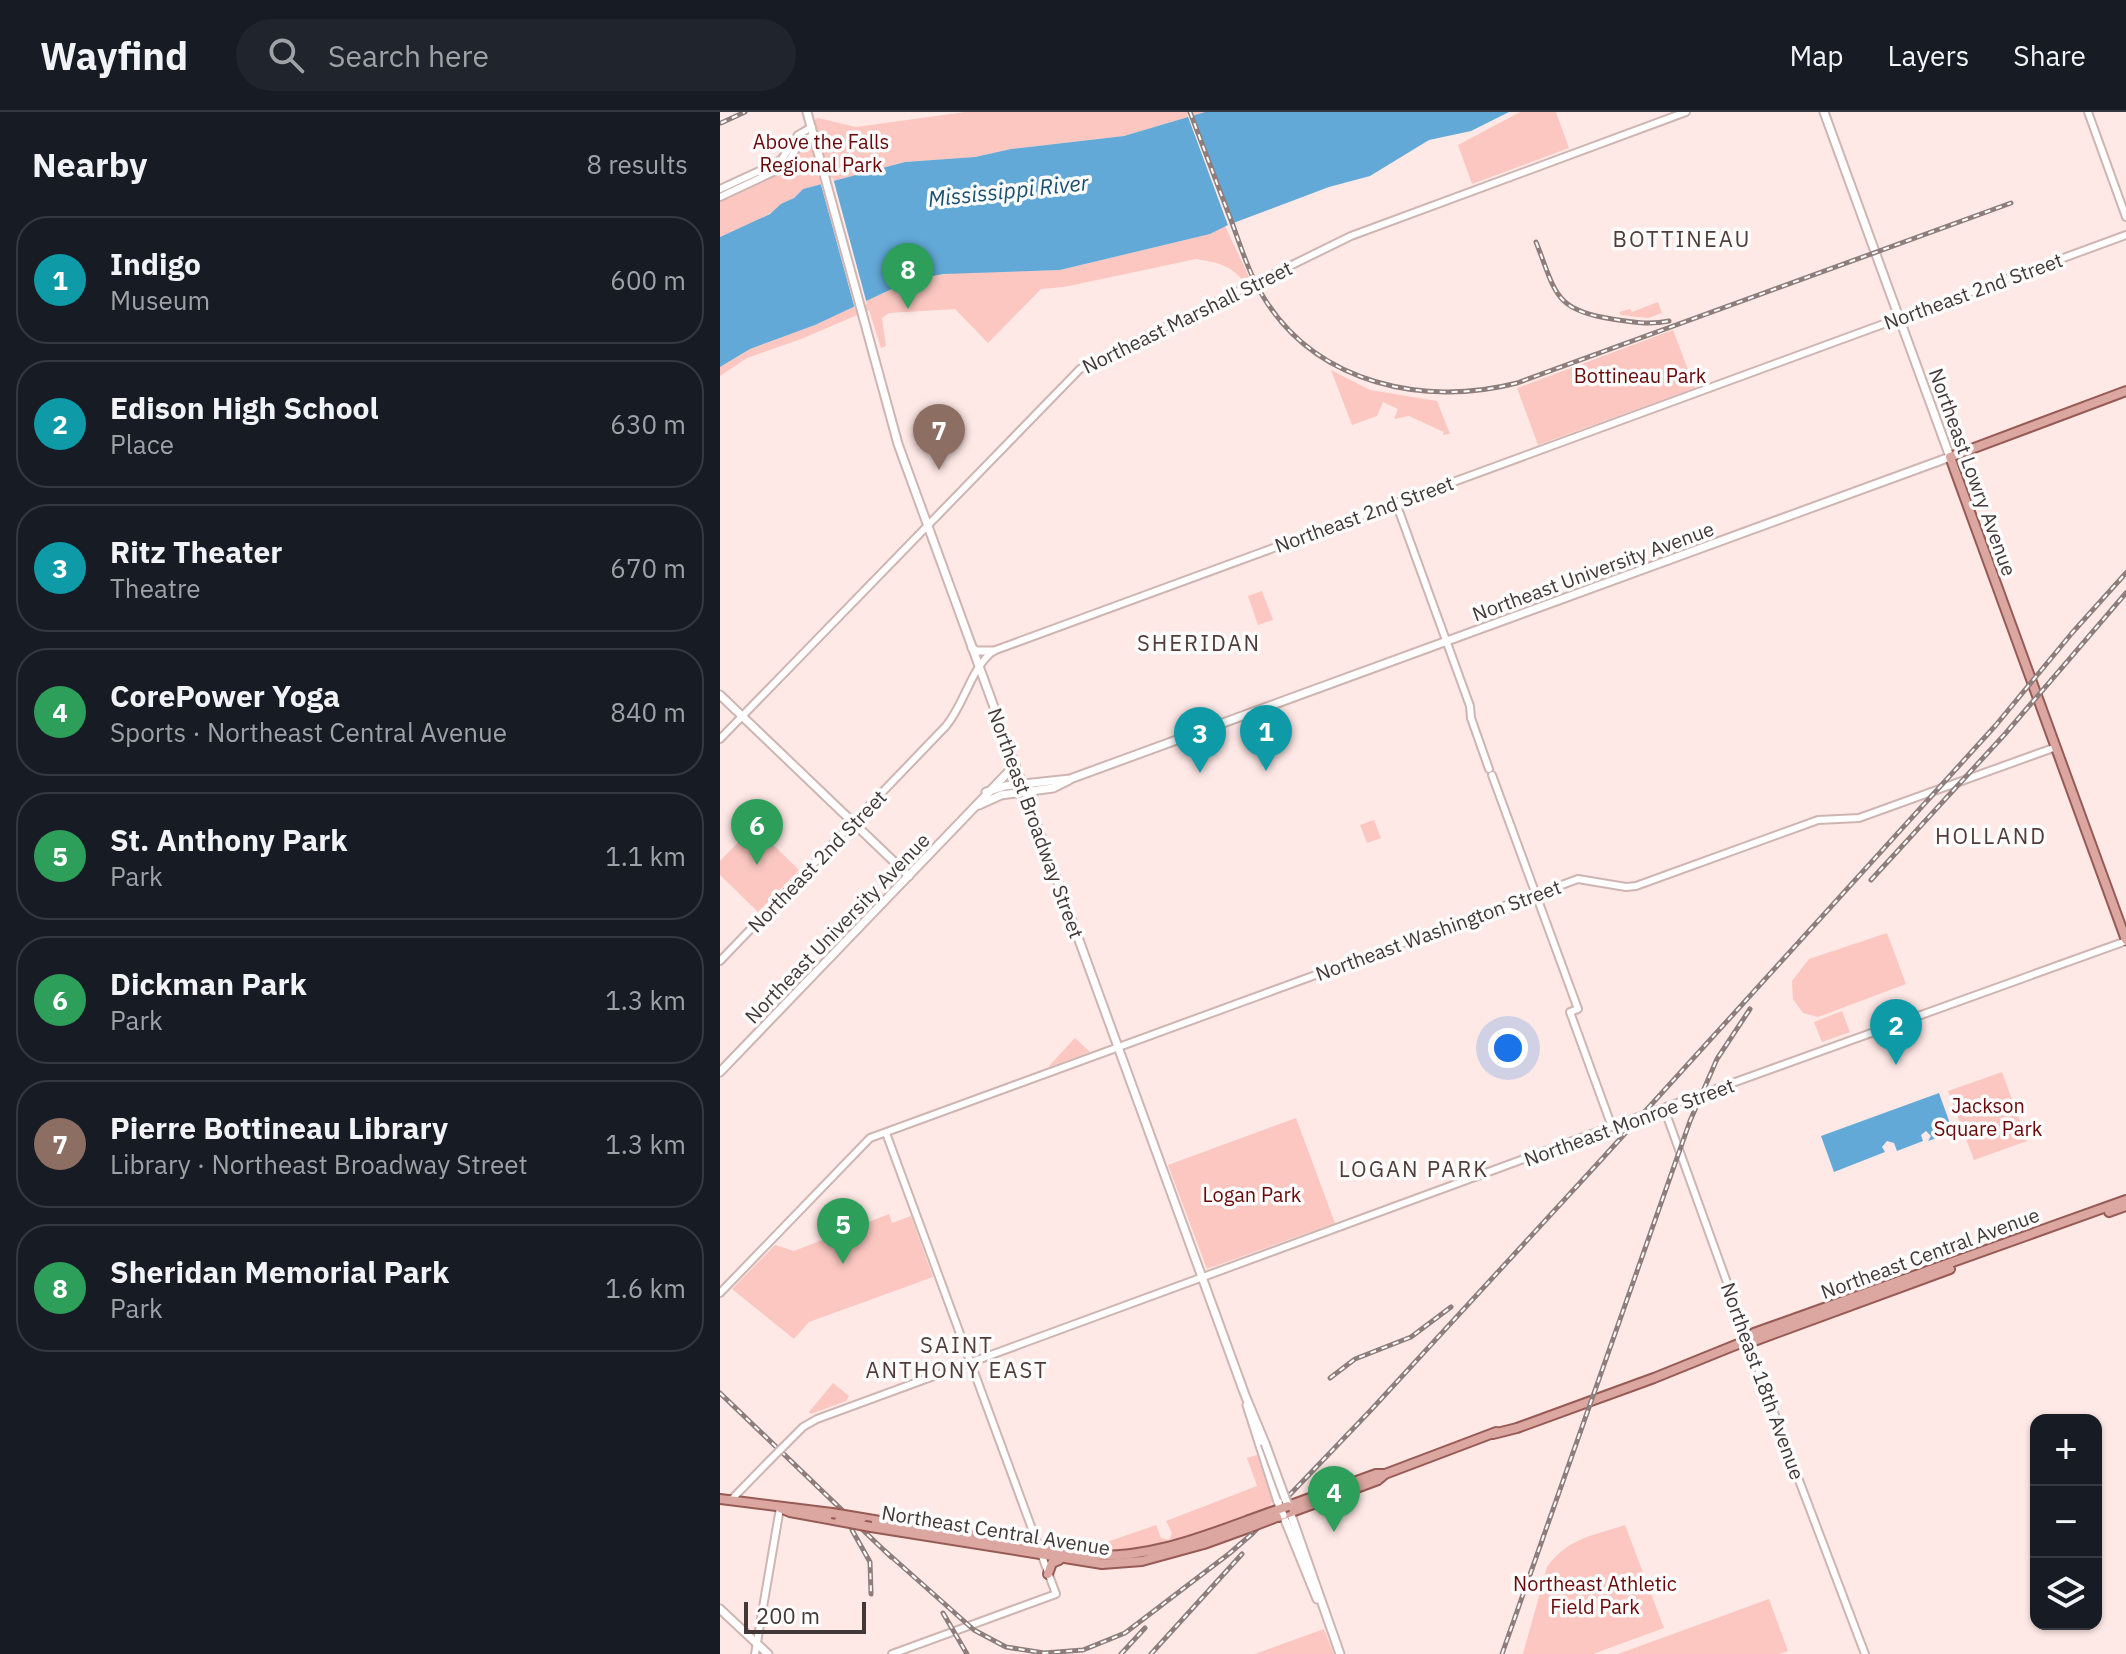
<!DOCTYPE html>
<meta charset="utf-8">
<style>
:root{--surface:#171b24;--page:#20242c;--text:#f1f3f6;--muted:#9ea1a6;--line:#363941;--accent:#db2777}
body{margin:0;font-family:"IBM Plex Sans",sans-serif;background:var(--page);color:var(--text)}
.controls{position:absolute;right:24px;bottom:24px;display:grid;overflow:hidden;border-radius:16px;box-shadow:0 2px 6px #0004}
.controls button{width:72px;height:72px;display:grid;place-items:center;padding:0;border:0;border-bottom:2px solid var(--line);background:var(--surface);color:var(--text);font:40px sans-serif}
.scale{position:absolute;left:24px;bottom:20px;width:122px;box-sizing:border-box;padding-left:8px;border:4px solid #423837;border-top:0;font-size:22px;line-height:28px;white-space:nowrap;color:#423837;-webkit-text-stroke:6px #fcfcfc;paint-order:stroke}
.you{position:absolute;left:788px;top:936px;width:28px;height:28px;margin:-20px;border:6px solid #fff;border-radius:50%;background:#1a73e8;box-shadow:0 0 0 12px #1a73e833}
.badge{display:grid;place-items:center;width:52px;height:52px;border-radius:50%;background:var(--accent);color:#fff;font-size:26px;font-weight:700}
.pin{position:absolute;translate:-50% -66px;filter:drop-shadow(0 2px 4px #0008)}
.pin::after{content:'';position:absolute;top:42px;width:28px;height:24px;background:inherit;clip-path:polygon(0 0,100% 0,50% 100%)}
.list{margin:0;padding:0;list-style:none}
h2{display:flex;justify-content:space-between;align-items:center;height:104px;margin:0;padding:0 32px;font-size:34px}
h2 small{font-size:26px;font-weight:400;color:var(--muted)}
.list li{display:grid;grid-template-columns:52px 1fr auto;gap:24px;align-items:center;box-sizing:border-box;height:128px;margin:0 16px 16px;padding:0 16px;border:2px solid var(--line);border-radius:32px}
.list b{display:block;font-size:30px;white-space:nowrap}
.list p{margin:0;font-size:26px;white-space:nowrap;color:var(--muted)}
.list em{font-size:26px;font-style:normal;color:var(--muted)}
.icon{flex:none;width:44px;height:44px;fill:none;stroke:currentColor;stroke-width:2;stroke-linecap:round;stroke-linejoin:round}
.map{position:relative;flex:none;width:1406px;height:1542px;overflow:hidden}
header{display:flex;align-items:center;gap:48px;box-sizing:border-box;height:112px;padding:0 40px;background:var(--surface);border-bottom:2px solid var(--line)}
header strong{font-size:38px}
nav{display:flex;gap:44px;margin-inline-start:auto;font-size:28px}
.search{width:560px;height:72px;background:var(--page);display:flex;align-items:center;gap:20px;box-sizing:border-box;padding:0 28px;border-radius:44px;color:var(--muted);font-size:30px}
main{display:flex}
aside{flex:1;background:var(--surface)}
.map>svg:first-child{display:block}
</style>
<header>
<strong>Wayfind</strong>
<div class="search"><svg class="icon" aria-label="search" viewBox="0 0 24 24"><circle cx="10" cy="10" r="6"/><path d="M15 15l6 6"/></svg>Search here</div>
<nav><a>Map</a><a>Layers</a><a>Share</a></nav>
</header>
<main>
<aside>
<h2>Nearby<small>8 results</small></h2>
<ul class="list">
<li><span class="badge" style="background:#0f9aa8">1</span><div><b>Indigo</b><p>Museum</p></div><em>600 m</em></li>
<li><span class="badge" style="background:#0f9aa8">2</span><div><b>Edison High School</b><p>Place</p></div><em>630 m</em></li>
<li><span class="badge" style="background:#0f9aa8">3</span><div><b>Ritz Theater</b><p>Theatre</p></div><em>670 m</em></li>
<li><span class="badge" style="background:#2e9e5b">4</span><div><b>CorePower Yoga</b><p>Sports · Northeast Central Avenue</p></div><em>840 m</em></li>
<li><span class="badge" style="background:#2e9e5b">5</span><div><b>St. Anthony Park</b><p>Park</p></div><em>1.1 km</em></li>
<li><span class="badge" style="background:#2e9e5b">6</span><div><b>Dickman Park</b><p>Park</p></div><em>1.3 km</em></li>
<li><span class="badge" style="background:#8d6e63">7</span><div><b>Pierre Bottineau Library</b><p>Library · Northeast Broadway Street</p></div><em>1.3 km</em></li>
<li><span class="badge" style="background:#2e9e5b">8</span><div><b>Sheridan Memorial Park</b><p>Park</p></div><em>1.6 km</em></li>
</ul>
</aside>
<div class="map">
<svg width="1406" height="1542" viewBox="0 0 1406 1542">
<rect width="100%" height="100%" fill="#ffe9e6"/>
<!-- green -->
<g fill="#fbc7c0">
<path d="M245,0H485L404,24L291,37L255,45L185,50L83,77C62,99 27,113 0,125V73L52,50L83,14L98,6L136,15Z"/>
<polygon points="800,0 836,0 849,36 752,72 738,33"/>
<path d="M505,114L530,167L524,170C512,153 495,150 476,147L344,175L321,177L268,231L235,197L169,201L162,206L166,234L161,236L149,198L81,227L27,246L0,264V255L30,237L95,213L191,168L233,161L340,158L490,122Z"/>
<polygon points="938,190 942,201 928,206 901,203 899,200 910,197 912,200"/>
<polygon points="953,218 975,276 818,333 797,276"/>
<polygon points="611,258 650,278 717,289 730,322 723,323 724,320 689,304 674,307 678,297 663,290 657,304 632,313"/>
<polygon points="542,479 553,508 538,513 528,484"/>
<polygon points="654,708 661,726 647,731 640,713"/>
<polygon points="34,714 79,758 38,800 0,763 0,749"/>
<polygon points="1167,821 1186,872 1098,905 1083,901 1073,887 1072,869 1089,847"/>
<polygon points="1122,899 1130,920 1102,930 1094,910"/>
<polygon points="355,926 370,940 329,955 329,954"/>
<polygon points="1282,960 1307,1029 1254,1048 1228,979"/>
<polygon points="576,1006 615,1111 487,1157 448,1053"/>
<polygon points="169,1102 172,1111 191,1104 213,1165 89,1210 74,1227 12,1177 55,1133 74,1139"/>
<polygon points="113,1271 129,1284 126,1289 91,1302 89,1300"/>
<path d="M537,1343L553,1389L547,1397C487,1418 429,1441 364,1438L436,1413L441,1426L449,1428L452,1421L446,1409L537,1374L527,1346Z"/>
<path d="M905,1413L944,1516L873,1542H803L827,1455C848,1426 872,1424 905,1413Z"/>
<polygon points="1049,1487 1068,1539 1059,1542 898,1542"/>
<polygon points="604,1517 614,1542 535,1542"/>
</g>
<!-- water -->
<g fill="#62a9d7">
<polygon points="485,0 789,0 751,19 709,28 650,64 609,75 508,113 490,122 340,158 224,162 191,168 95,213 30,237 0,255 0,125 50,102 61,92 74,86 83,77 185,50 255,45 291,37 404,24"/>
<polygon points="1219,981 1233,1020 1208,1029 1211,1024 1206,1019 1201,1023 1203,1029 1177,1039 1174,1031 1167,1029 1162,1035 1165,1040 1114,1060 1101,1024"/>
</g>
<!-- pier -->
<g fill="#ffe9e6">
<polygon points="472,0 514,115 509,116 467,2"/>
<polygon points="113,66 147,192 135,197 100,69"/>
</g>
<g fill="none" stroke-linecap="round" stroke-linejoin="round">
<defs>
<g id="tertiary">
<polyline points="1368,0 1406,105"/>
<polyline points="0,77 52,53 62,47 78,23 92,15"/>
<polyline points="0,85 66,54 80,30 94,23"/>
<polyline points="676,391 750,594 751,606 769,657"/>
<polyline points="0,627 360,257 631,124 966,0"/>
<polyline points="772,663 858,897 850,900 892,1015"/>
<path d="M0,849L226,614C245,591 250,558 273,539L1406,123"/>
<polyline points="944,996 1069,1342 1145,1542"/>
<polyline points="166,1021 336,1482 172,1542"/>
<polyline points="0,1181 150,1026 858,767 906,775 916,774 1098,708 1139,706 1336,635"/>
<polyline points="66,1332 83,1315 97,1307 888,1016 1406,829"/>
<polyline points="11,1388 49,1349"/>
<polyline points="35,1542 60,1396"/>
</g>
<g id="secondary">
<polyline points="87,0 178,332 525,1283 545,1331"/>
<polyline points="252,536 257,539 273,539"/>
<polyline points="0,583 189,764"/>
<polyline points="266,680 285,674 350,667 1230,345 1104,0"/>
<polyline points="259,693 281,683 333,676 349,668"/>
<polyline points="0,960 295,653"/>
<polyline points="527,1293 558,1390"/>
<polyline points="569,1397 620,1542"/>
<polyline points="563,1403 597,1487"/>
<polyline points="0,1497 48,1542"/>
</g>
<g id="primary">
<polyline points="1406,279 1230,345 1406,828"/>
<polyline points="1389,1100 1406,1094"/>
<polyline points="1028,1228 1034,1229 1230,1157"/>
<polyline points="773,1322 797,1316 934,1266 1028,1228 1034,1221 1406,1088"/>
<polyline points="0,1387 112,1401"/>
<polyline points="568,1394 656,1362 665,1362"/>
<polyline points="60,1396 70,1400 119,1409"/>
<polyline points="558,1405 658,1368 665,1362 776,1320"/>
<path d="M142,1406L364,1443C422,1448 475,1428 529,1408"/>
<polyline points="151,1415 382,1452 422,1449 484,1432 531,1415"/>
<polyline points="328,1462 332,1451 339,1448"/>
</g>
</defs>
<!-- tertiary casing -->
<use href="#tertiary" stroke="#ceb5b1" stroke-width="10"/>
<!-- secondary casing -->
<use href="#secondary" stroke="#ceb5b1" stroke-width="11"/>
<!-- primary casing -->
<use href="#primary" stroke="#975a54" stroke-width="12"/>
<!-- tertiary -->
<use href="#tertiary" stroke="#fff" stroke-width="6"/>
<!-- secondary -->
<use href="#secondary" stroke="#fff" stroke-width="7"/>
<!-- primary -->
<use href="#primary" stroke="#dca7a1" stroke-width="8"/>
<defs>
<g id="rail">
<path d="M470,0C484,36 497,72 511,108C521,135 529,162 544,186C597,272 705,295 797,271L1291,91"/>
<polyline points="1,11 25,0"/>
<path d="M816,130C836,180 833,198 892,207C911,210 929,213 949,209"/>
<polyline points="1151,768 1285,622 1406,481"/>
<polyline points="610,1266 635,1247 691,1225 731,1195"/>
<polyline points="0,1281 171,1445"/>
<polyline points="132,1418 150,1450 151,1482"/>
<polyline points="165,1439 254,1518 286,1535 324,1541 363,1538 405,1521 510,1441 533,1421 651,1298 880,1049 1276,613 1352,521 1406,461"/>
<polyline points="223,1501 247,1542"/>
<polyline points="401,1542 425,1516"/>
<polyline points="431,1542 522,1442"/>
<polyline points="782,1542 970,1009 997,947 1030,897"/>
</g>
</defs>
<!-- rail casing -->
<use href="#rail" stroke="#8d7e7c" stroke-width="5"/>
<!-- rail -->
<use href="#rail" stroke="#fcfcfc" stroke-width="2" stroke-dasharray="6" stroke-linecap="butt"/>
<defs>
<polyline id="tertiary-bridge" points="49,1349 66,1332"/>
<g id="secondary-bridge">
<polyline points="545,1331 568,1394"/>
<polyline points="558,1390 563,1403"/>
</g>
<g id="primary-bridge">
<polyline points="112,1401 142,1406"/>
<polyline points="529,1408 568,1394"/>
<polyline points="119,1409 151,1415"/>
<polyline points="531,1415 557,1405"/>
</g>
</defs>
<!-- tertiary-bridge casing -->
<use href="#tertiary-bridge" stroke="#ceb5b1" stroke-width="10" stroke-linecap="butt"/>
<!-- secondary-bridge casing -->
<use href="#secondary-bridge" stroke="#ceb5b1" stroke-width="11" stroke-linecap="butt"/>
<!-- primary-bridge casing -->
<use href="#primary-bridge" stroke="#975a54" stroke-width="12" stroke-linecap="butt"/>
<!-- tertiary-bridge -->
<use href="#tertiary-bridge" stroke="#fff" stroke-width="6"/>
<!-- secondary-bridge -->
<use href="#secondary-bridge" stroke="#fff" stroke-width="7"/>
<!-- primary-bridge -->
<use href="#primary-bridge" stroke="#dca7a1" stroke-width="8"/>
</g>
<g text-anchor="middle" dominant-baseline="central" stroke-width="7" stroke-linejoin="round" paint-order="stroke">
<!-- park labels -->
<g font-size="20" fill="#6a0809" stroke="#fcfcfc">
<text x="101" y="29">Above the Falls<tspan x="101" dy="23">Regional Park</tspan></text>
<text x="920" y="263">Bottineau Park</text>
<text x="1268" y="993">Jackson<tspan x="1268" dy="23">Square Park</tspan></text>
<text x="532" y="1082">Logan Park</text>
<text x="875" y="1471">Northeast Athletic<tspan x="875" dy="23">Field Park</tspan></text>
</g>
<!-- street labels -->
<g font-size="20" fill="#423837" stroke="#fcfcfc">
<text transform="translate(1253 179) rotate(-20)">Northeast 2nd Street</text>
<text transform="translate(467 205) rotate(-26)">Northeast Marshall Street</text>
<text transform="translate(1253 360) rotate(70)">Northeast Lowry Avenue</text>
<text transform="translate(644 402) rotate(-20)">Northeast 2nd Street</text>
<text transform="translate(873 459) rotate(-20)">Northeast University Avenue</text>
<text transform="translate(316 711) rotate(70)">Northeast Broadway Street</text>
<text transform="translate(97 749) rotate(-46)">Northeast 2nd Street</text>
<text transform="translate(117 816) rotate(-46)">Northeast University Avenue</text>
<text transform="translate(718 818) rotate(-20)">Northeast Washington Street</text>
<text transform="translate(909 1010) rotate(-20)">Northeast Monroe Street</text>
<text transform="translate(1210 1141) rotate(-20)">Northeast Central Avenue</text>
<text transform="translate(1043 1269) rotate(70)">Northeast 18th Avenue</text>
<text transform="translate(276 1418) rotate(9)">Northeast Central Avenue</text>
</g>
<!-- water labels -->
<g font-size="22" font-style="italic" fill="#1a5070" stroke="#fcfcfc">
<text transform="translate(288 78) rotate(-6)">Mississippi River</text>
</g>
<!-- neighbourhood labels -->
<g font-size="22" letter-spacing="2" fill="#513c39" stroke="#fcfcfc">
<text x="962" y="126">BOTTINEAU</text>
<text x="479" y="530">SHERIDAN</text>
<text x="1271" y="723">HOLLAND</text>
<text x="694" y="1056">LOGAN PARK</text>
<text x="237" y="1232">SAINT<tspan x="237" dy="25">ANTHONY EAST</tspan></text>
</g>
</g>
</svg>
<div class="controls">
<button>+</button>
<button>−</button>
<button><svg class="icon" aria-label="layers" viewBox="0 0 24 24"><path d="M12 4l9 5-9 5-9-5zM3 14l9 5 9-5"/></svg></button>
</div>
<div class="scale">200 m</div>
<div class="you"></div>
<div class="pin badge" style="left:546px;top:659px;background:#0f9aa8">1</div>
<div class="pin badge" style="left:1176px;top:953px;background:#0f9aa8">2</div>
<div class="pin badge" style="left:480px;top:661px;background:#0f9aa8">3</div>
<div class="pin badge" style="left:614px;top:1420px;background:#2e9e5b">4</div>
<div class="pin badge" style="left:123px;top:1152px;background:#2e9e5b">5</div>
<div class="pin badge" style="left:37px;top:753px;background:#2e9e5b">6</div>
<div class="pin badge" style="left:219px;top:358px;background:#8d6e63">7</div>
<div class="pin badge" style="left:188px;top:197px;background:#2e9e5b">8</div>
</div>
</main>
